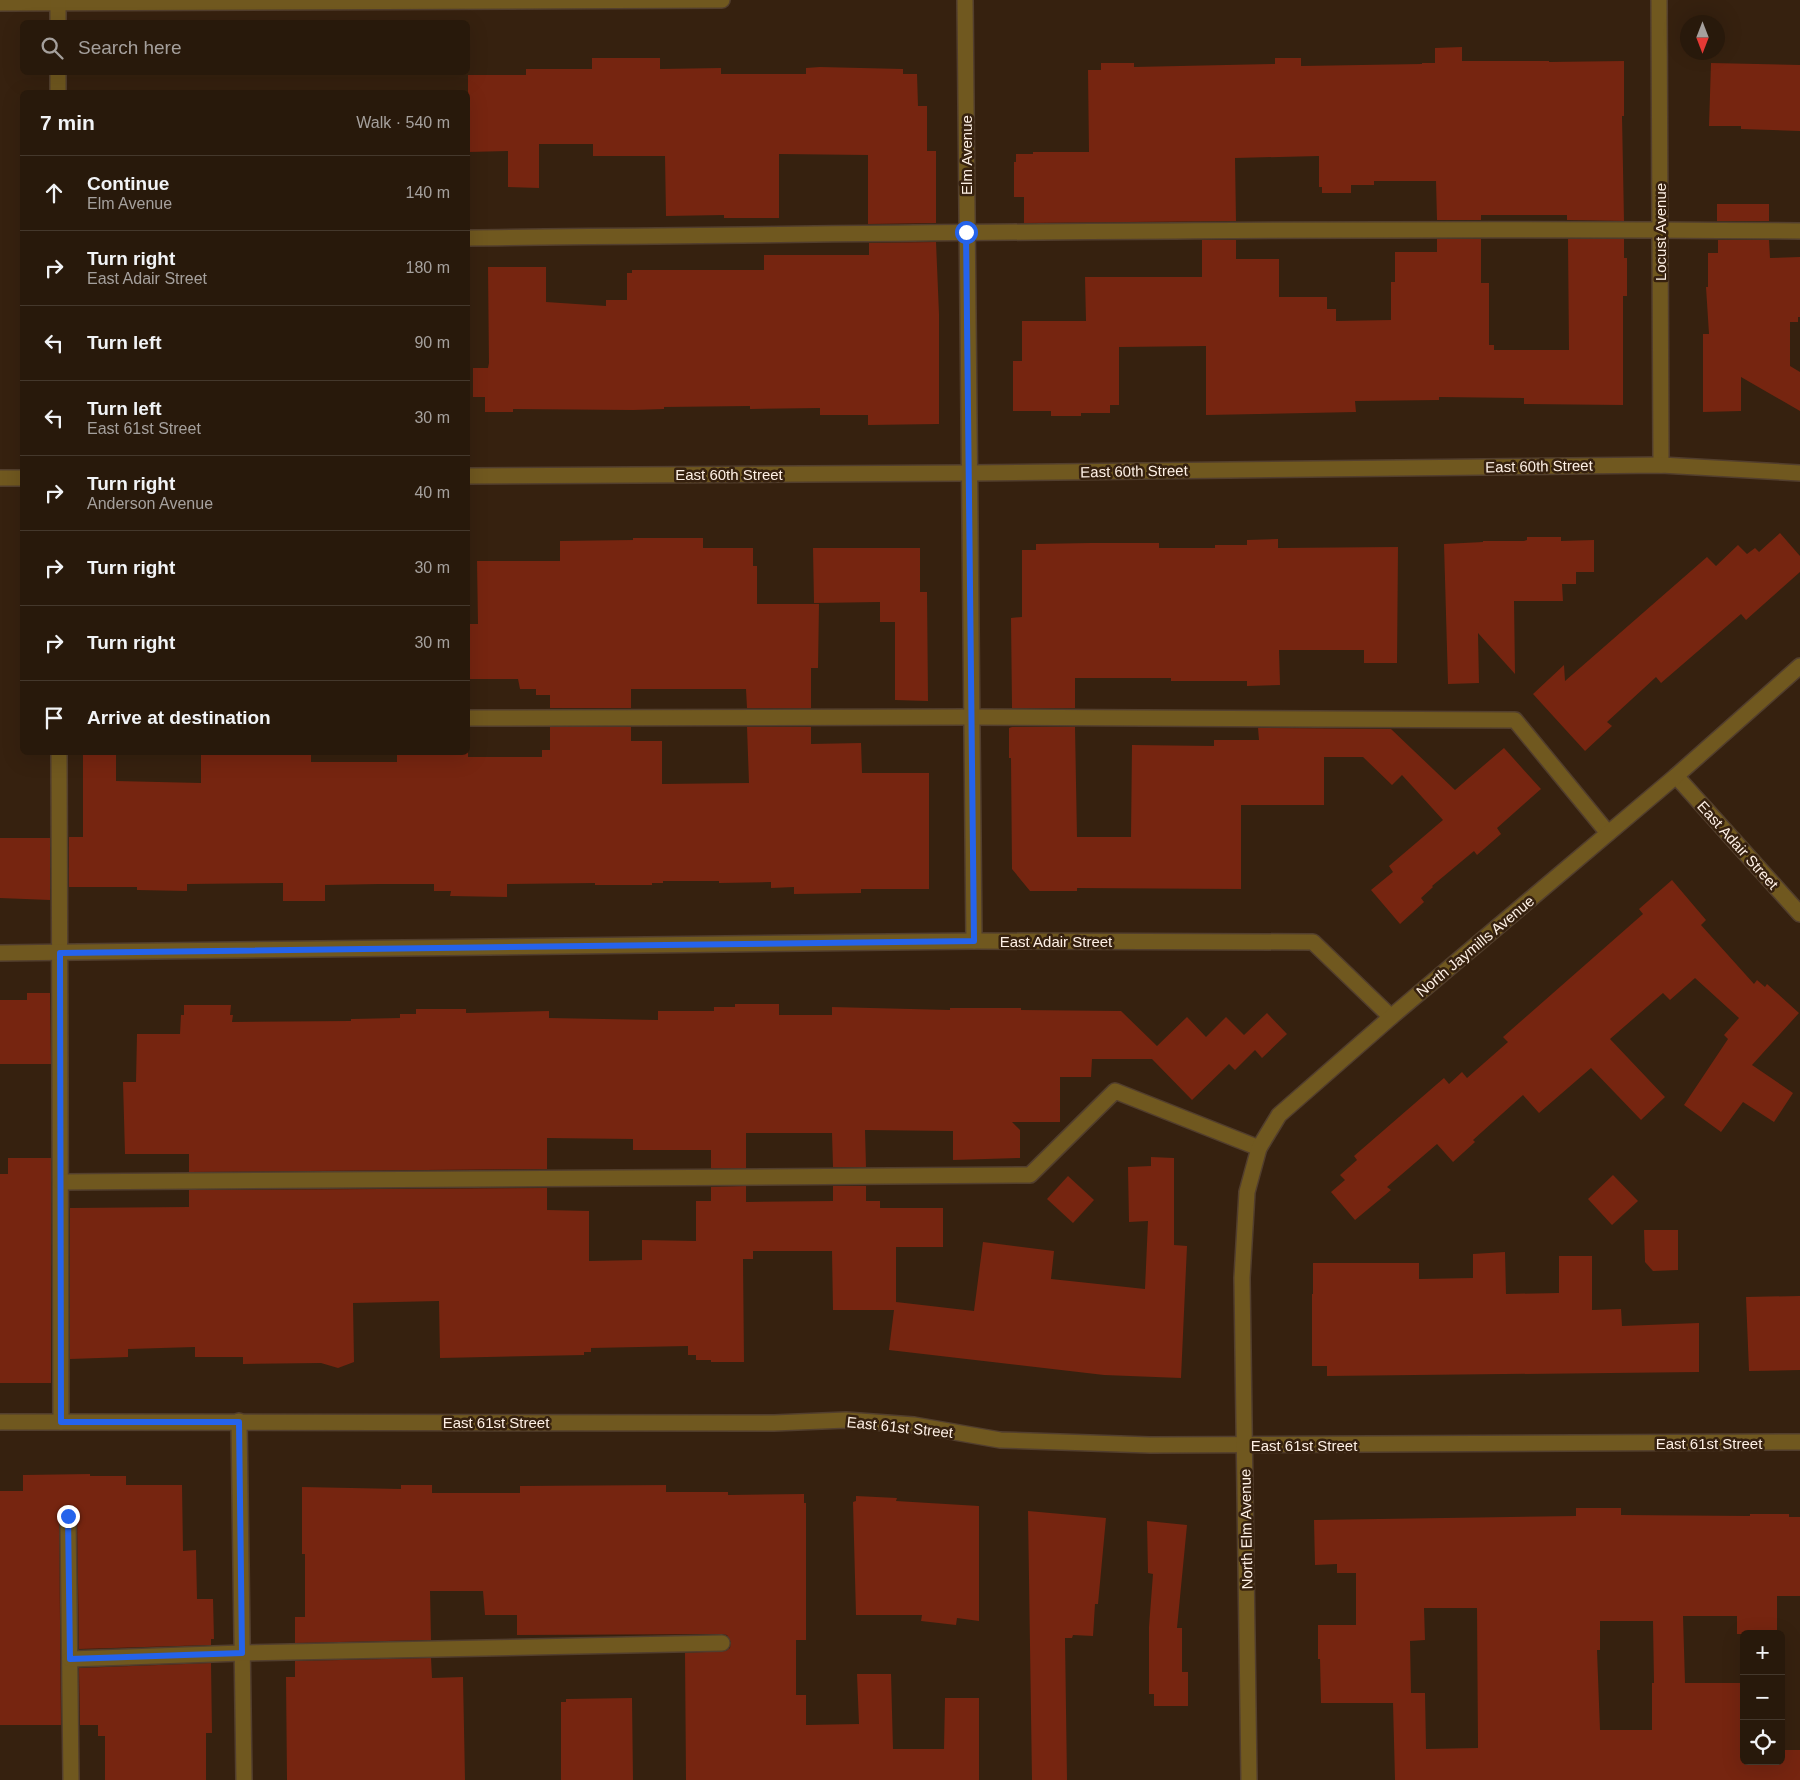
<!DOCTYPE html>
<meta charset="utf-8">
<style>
:root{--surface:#28190b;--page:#302214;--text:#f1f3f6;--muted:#a5a09d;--line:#44382c}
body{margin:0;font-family:Arial,sans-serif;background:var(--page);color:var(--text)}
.controls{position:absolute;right:15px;bottom:15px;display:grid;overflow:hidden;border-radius:8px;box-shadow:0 5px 20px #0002}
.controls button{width:45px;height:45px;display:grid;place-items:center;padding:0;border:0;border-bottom:1px solid var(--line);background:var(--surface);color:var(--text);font:25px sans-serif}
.compass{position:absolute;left:1680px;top:15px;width:45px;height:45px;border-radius:50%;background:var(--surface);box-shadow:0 5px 20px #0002;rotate:180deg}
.stop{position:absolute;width:15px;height:15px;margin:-11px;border:4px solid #2563eb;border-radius:50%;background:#fff}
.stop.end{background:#2563eb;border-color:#fff;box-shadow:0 1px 5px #0008}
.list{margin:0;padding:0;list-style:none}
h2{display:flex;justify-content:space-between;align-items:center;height:65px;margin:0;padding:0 20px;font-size:21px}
h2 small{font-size:16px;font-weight:400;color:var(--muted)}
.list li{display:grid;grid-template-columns:32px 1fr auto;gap:15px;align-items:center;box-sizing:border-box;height:75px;padding:0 20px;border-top:1px solid var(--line)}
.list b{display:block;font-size:19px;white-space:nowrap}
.list p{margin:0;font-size:16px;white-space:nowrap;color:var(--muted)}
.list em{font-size:16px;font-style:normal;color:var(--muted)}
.icon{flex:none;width:28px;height:28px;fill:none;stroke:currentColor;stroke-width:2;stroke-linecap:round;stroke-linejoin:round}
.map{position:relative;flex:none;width:1800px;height:1780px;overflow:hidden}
.search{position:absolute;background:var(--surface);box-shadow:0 5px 20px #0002;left:20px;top:20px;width:450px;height:55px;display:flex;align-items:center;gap:12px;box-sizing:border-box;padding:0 18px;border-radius:8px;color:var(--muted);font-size:19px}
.panel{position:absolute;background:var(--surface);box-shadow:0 5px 20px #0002;left:20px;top:90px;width:450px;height:665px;border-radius:8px}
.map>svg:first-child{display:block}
</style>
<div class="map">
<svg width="1800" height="1780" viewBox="0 0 1800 1780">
<rect width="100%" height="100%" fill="#36210f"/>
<!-- building -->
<g fill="#762510" fill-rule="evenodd">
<polygon points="1462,47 1462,61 1549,61 1549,62 1624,61 1624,116 1622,116 1624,221 1567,220 1567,215 1481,215 1481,220 1437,220 1436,181 1374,181 1374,185 1351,185 1351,193 1322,193 1322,187 1319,187 1319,156 1235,158 1236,221 1024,223 1024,197 1014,197 1014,162 1016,162 1016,154 1033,154 1033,152 1089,152 1088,70 1101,70 1101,63 1134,63 1134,67 1275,64 1275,58 1301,58 1301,66 1422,64 1422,63 1435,63 1435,48"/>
<polygon points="592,58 660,58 660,69 721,68 721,74 806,74 806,68 820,67 903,69 903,74 917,74 918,106 927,106 927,151 936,151 936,223 868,224 868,155 779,154 779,218 724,218 724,215 666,216 665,156 593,156 593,144 539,144 539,188 508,187 508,151 468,152 468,75 526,75 526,69 592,69"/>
<polygon points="1711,63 1800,65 1800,131 1741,129 1741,126 1709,126"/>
<rect x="1717" y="204" width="52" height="17"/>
<polygon points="1437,239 1481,239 1481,283 1489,283 1489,345 1494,345 1494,350 1569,350 1568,239 1624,239 1624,258 1627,258 1627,296 1623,296 1623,405 1524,404 1524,398 1439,397 1439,400 1355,401 1356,412 1206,415 1206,346 1119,347 1119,405 1110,405 1110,413 1081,413 1081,416 1051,416 1051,411 1013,411 1013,361 1022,361 1022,321 1086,321 1085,277 1202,277 1202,240 1236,240 1236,259 1279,259 1279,297 1327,297 1327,309 1336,309 1336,321 1391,320 1391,282 1395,282 1395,252 1437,252"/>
<polygon points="1718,240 1769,240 1770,258 1800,257 1800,317 1798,317 1798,322 1790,322 1790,366 1800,372 1800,411 1741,377 1741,411 1703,412 1703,334 1709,334 1706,287 1708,287 1708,253 1718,253"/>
<polygon points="936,242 939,314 939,424 868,425 868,415 820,415 820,408 750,409 750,406 664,407 664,409 633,410 513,409 513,412 485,412 485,397 473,397 473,368 488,368 489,363 488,267 546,267 546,302 606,306 606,300 627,300 627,273 632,273 632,270 764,270 764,255 869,255 869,243"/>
<polygon points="1780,533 1800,556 1800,572 1746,620 1741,614 1661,683 1656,677 1607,722 1612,726 1585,751 1533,694 1564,665 1565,681 1707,557 1716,566 1738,545 1747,554 1755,548 1759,552"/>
<polygon points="1527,537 1561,537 1561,541 1594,540 1594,572 1576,572 1576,584 1562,584 1563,601 1514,601 1515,674 1478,633 1479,683 1448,684 1444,544 1483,542 1483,541 1524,541 1527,540"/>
<polygon points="633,538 703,538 703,548 753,548 753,566 757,566 757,604 819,604 818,668 811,668 811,708 747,708 746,689 631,689 631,708 550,708 550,695 536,695 536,689 520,689 518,679 468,679 468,624 478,624 477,561 560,561 560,541 633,540"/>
<polygon points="1278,539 1278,548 1398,547 1397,663 1364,663 1364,650 1279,650 1280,685 1247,686 1247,681 1171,681 1171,678 1075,678 1075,708 1012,708 1011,618 1022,617 1022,550 1036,550 1036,544 1090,543 1159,543 1159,548 1215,548 1215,545 1247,545 1247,540"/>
<polygon points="813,548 920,548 920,592 927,592 928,701 895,700 895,622 880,622 880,602 814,603"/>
<polygon points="550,727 631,727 631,741 662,741 662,784 749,783 747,727 811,727 811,744 861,743 862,773 929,773 929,889 861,889 861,893 794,894 794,887 771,888 771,882 719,883 719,881 663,881 663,883 652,883 652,885 595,885 595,883 507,884 507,897 450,896 451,891 434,891 434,884 380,884 325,885 325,901 283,901 283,883 187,884 187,891 137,890 137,887 69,887 69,837 83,837 83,752 116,752 116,781 201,783 201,752 311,752 311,762 397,762 397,752 468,752 468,757 542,757 542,750 550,750"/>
<polygon points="1012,727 1075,727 1077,837 1131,837 1132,745 1214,746 1214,740 1259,740 1258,728 1391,729 1455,790 1504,748 1541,789 1497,828 1501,834 1477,855 1474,851 1432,886 1433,887 1421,898 1424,902 1400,924 1371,890 1393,872 1389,866 1443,820 1402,775 1392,785 1363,757 1324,757 1324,805 1241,805 1241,889 1077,888 1077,891 1030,891 1012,869 1011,758 1009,758 1009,728"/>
<polygon points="0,838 50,838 50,900 0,898"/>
<polygon points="1672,880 1706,920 1701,925 1754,984 1757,980 1765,987 1767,984 1799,1013 1752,1065 1793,1093 1774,1122 1743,1102 1721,1132 1684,1105 1728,1039 1724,1035 1739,1018 1695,978 1670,1000 1663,993 1610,1039 1665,1097 1641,1120 1591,1068 1539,1113 1523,1095 1473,1140 1475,1142 1453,1162 1437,1144 1387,1187 1391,1190 1355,1220 1331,1192 1345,1180 1340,1175 1357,1160 1354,1156 1444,1078 1449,1084 1462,1072 1467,1078 1508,1042 1503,1037 1643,914 1639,909"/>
<polygon points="27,993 50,993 51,1064 0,1064 0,1000 27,1000"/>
<polygon points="735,1004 779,1004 779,1015 832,1015 832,1007 950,1010 950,1008 1021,1008 1021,1010 1121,1011 1157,1046 1187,1017 1206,1037 1226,1017 1244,1035 1267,1013 1287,1034 1262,1058 1255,1050 1235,1070 1229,1064 1192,1100 1152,1059 1092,1059 1091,1077 1060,1077 1060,1122 1012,1122 1020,1130 1020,1158 953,1160 953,1131 865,1130 866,1167 833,1167 832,1133 746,1133 746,1168 711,1168 711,1150 633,1150 633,1139 547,1138 547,1169 189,1172 189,1154 125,1154 123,1082 136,1082 137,1034 180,1034 181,1015 184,1015 184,1005 231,1005 230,1015 233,1015 232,1022 351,1021 351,1019 400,1018 400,1014 416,1014 416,1009 466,1009 466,1013 549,1011 549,1018 658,1020 658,1011 714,1011 714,1007 735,1007"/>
<polygon points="1151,1157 1174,1158 1174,1245 1187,1246 1181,1378 1104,1375 889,1350 894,1310 833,1310 832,1251 753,1251 753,1259 743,1259 744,1362 711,1362 711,1360 696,1360 696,1355 688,1355 688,1346 591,1348 591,1352 584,1352 584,1355 440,1358 439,1301 353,1303 354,1362 338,1368 321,1363 243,1364 243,1357 195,1357 195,1347 128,1349 128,1357 70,1359 70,1208 189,1207 189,1190 547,1188 547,1210 589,1211 589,1261 642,1260 642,1240 696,1241 696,1201 711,1201 711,1187 746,1186 746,1202 833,1201 833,1186 866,1186 866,1201 880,1201 880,1208 943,1208 943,1247 896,1247 896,1302 974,1311 983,1242 1054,1251 1051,1279 1145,1289 1148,1221 1129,1222 1128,1167 1151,1166"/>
<polygon points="8,1158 51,1158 51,1383 0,1383 0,1174 8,1174"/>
<polygon points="1613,1175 1638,1201 1612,1225 1588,1199"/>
<polygon points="1068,1176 1094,1200 1073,1223 1047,1199"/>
<polygon points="1644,1230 1678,1230 1678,1270 1653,1271 1645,1262"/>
<polygon points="1505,1252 1506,1294 1559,1293 1559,1256 1592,1256 1592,1310 1621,1309 1622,1326 1699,1323 1699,1372 1327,1376 1327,1366 1312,1366 1312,1294 1313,1294 1313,1263 1419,1263 1419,1279 1473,1278 1473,1254"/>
<polygon points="1800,1296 1800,1370 1749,1371 1746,1297"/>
<polygon points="90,1474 90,1476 126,1476 126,1485 182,1485 183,1551 196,1550 197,1599 213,1599 214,1639 211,1639 211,1645 79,1649 77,1515 73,1507 64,1507 60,1510 59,1515 61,1725 0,1725 0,1491 23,1491 23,1475"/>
<polygon points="401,1485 432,1485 432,1493 520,1493 520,1486 666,1485 666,1492 728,1492 728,1495 804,1494 804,1503 806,1503 806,1640 796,1640 796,1695 806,1695 806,1725 859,1724 857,1674 891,1674 893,1749 944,1749 945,1698 979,1698 979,1780 686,1780 685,1653 726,1651 730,1648 731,1642 727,1635 722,1634 517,1635 517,1615 485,1615 483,1591 430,1591 431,1640 295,1643 295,1617 305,1617 305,1554 302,1554 302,1487 401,1489"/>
<polygon points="856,1496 897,1498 896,1501 979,1506 979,1621 957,1618 956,1625 921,1621 922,1615 856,1615 853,1502 856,1501"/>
<path d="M1576,1508H1621V1515L1750,1516V1514H1789V1517H1800V1596H1777V1634H1737V1616H1683L1685,1683H1744V1761H1781V1750H1800V1780H1395L1393,1703H1321L1320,1659H1318V1625H1356V1573H1337V1564L1315,1565L1314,1520L1576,1516ZM1424,1608H1477L1478,1748L1426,1749L1425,1693H1411L1410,1641L1425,1640ZM1600,1621H1653L1654,1683H1652V1730H1600L1597,1650H1600Z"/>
<polygon points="1028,1511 1106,1518 1098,1604 1095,1604 1093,1636 1073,1635 1072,1638 1065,1638 1067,1780 1032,1780"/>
<polygon points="1147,1521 1187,1525 1177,1628 1182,1628 1182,1672 1188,1672 1188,1706 1154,1706 1154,1694 1149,1694 1149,1627 1153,1574 1148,1573"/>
<polygon points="431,1658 432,1678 463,1677 465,1780 287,1780 286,1677 295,1677 295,1661"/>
<polygon points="211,1663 212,1733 206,1733 206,1780 105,1780 105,1736 98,1736 98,1725 80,1725 79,1668"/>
<polygon points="632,1698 633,1780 561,1780 561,1702 566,1702 566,1699"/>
</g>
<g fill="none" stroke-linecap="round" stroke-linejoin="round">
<defs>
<g id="minor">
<polyline points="965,0 974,941"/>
<polyline points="1659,0 1661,465"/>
<polyline points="0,3 722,0"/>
<polyline points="58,22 58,0"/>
<polyline points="58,72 58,92"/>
<path d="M468,238C912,233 1356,227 1800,231"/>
<polyline points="468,476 968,473 1661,465 1800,473"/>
<polyline points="0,478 22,478"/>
<polyline points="468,718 971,717 1515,720 1608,833"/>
<polyline points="59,752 61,1422"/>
<polyline points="1676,776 1800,914"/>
<polyline points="0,953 974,941 1313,942 1391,1017"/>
<polyline points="61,1182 1030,1175 1115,1091 1259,1148"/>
<polyline points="239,1421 244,1780"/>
<polyline points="0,1422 774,1423 846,1420 914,1425 1000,1440 1150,1445 1800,1442"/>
<polyline points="68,1515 71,1780"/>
<polyline points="70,1659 242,1653 722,1643"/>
<polyline points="1249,1780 1242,1278 1247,1192 1259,1148 1279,1115 1391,1017 1676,776 1800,666"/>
</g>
</defs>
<!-- minor casing -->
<use href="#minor" stroke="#523e2d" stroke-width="18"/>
<!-- minor -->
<use href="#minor" stroke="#70581f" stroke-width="15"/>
</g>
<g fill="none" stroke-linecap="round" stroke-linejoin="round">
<!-- route -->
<polyline stroke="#2563eb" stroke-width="6" points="68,1516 70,1659 242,1653 239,1422 61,1422 60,953 974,941 966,232"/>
</g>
<g text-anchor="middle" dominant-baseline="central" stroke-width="5" stroke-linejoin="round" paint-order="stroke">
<!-- street labels -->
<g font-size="15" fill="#fef0e5" stroke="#36210f">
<text transform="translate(966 155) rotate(-90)">Elm Avenue</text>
<text transform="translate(1660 232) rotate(-90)">Locust Avenue</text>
<text transform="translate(1539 466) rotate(-1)">East 60th Street</text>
<text transform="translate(1134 471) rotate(-1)">East 60th Street</text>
<text x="729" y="474">East 60th Street</text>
<text transform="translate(1738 845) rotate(48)">East Adair Street</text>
<text x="1056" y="941">East Adair Street</text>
<text transform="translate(1475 946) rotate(-40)">North Jaymills Avenue</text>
<text x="496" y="1422">East 61st Street</text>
<text transform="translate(900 1427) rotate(6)">East 61st Street</text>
<text x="1709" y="1443">East 61st Street</text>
<text x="1304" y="1445">East 61st Street</text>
<text transform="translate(1246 1529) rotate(-91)">North Elm Avenue</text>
</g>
</g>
</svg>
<div class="controls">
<button>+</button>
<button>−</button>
<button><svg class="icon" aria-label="locate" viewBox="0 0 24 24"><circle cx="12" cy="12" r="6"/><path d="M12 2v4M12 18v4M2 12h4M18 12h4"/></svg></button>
</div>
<svg class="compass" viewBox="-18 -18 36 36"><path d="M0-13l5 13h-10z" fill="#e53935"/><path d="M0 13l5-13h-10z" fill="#a5a09d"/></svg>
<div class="stop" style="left:966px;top:232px"></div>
<div class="stop end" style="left:68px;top:1516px"></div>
<div class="search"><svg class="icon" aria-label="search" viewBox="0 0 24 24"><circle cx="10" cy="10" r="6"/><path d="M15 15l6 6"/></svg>Search here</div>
<section class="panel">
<h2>7 min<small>Walk · 540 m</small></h2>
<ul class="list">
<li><svg class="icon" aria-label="ahead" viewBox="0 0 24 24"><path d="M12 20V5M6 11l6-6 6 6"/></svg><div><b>Continue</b><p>Elm Avenue</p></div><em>140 m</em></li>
<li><svg class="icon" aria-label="right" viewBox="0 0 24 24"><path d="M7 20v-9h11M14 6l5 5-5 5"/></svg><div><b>Turn right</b><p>East Adair Street</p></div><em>180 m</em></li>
<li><svg class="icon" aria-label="left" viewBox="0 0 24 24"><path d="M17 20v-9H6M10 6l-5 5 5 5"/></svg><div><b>Turn left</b></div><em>90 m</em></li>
<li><svg class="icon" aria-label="left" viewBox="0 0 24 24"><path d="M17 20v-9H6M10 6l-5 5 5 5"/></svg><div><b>Turn left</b><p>East 61st Street</p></div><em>30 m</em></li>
<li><svg class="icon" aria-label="right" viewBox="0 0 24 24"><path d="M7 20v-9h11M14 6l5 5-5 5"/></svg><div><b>Turn right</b><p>Anderson Avenue</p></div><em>40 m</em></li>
<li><svg class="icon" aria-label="right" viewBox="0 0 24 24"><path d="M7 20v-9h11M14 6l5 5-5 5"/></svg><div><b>Turn right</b></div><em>30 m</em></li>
<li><svg class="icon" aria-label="right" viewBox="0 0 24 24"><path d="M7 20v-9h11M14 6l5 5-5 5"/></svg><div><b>Turn right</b></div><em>30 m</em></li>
<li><svg class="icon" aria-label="arrive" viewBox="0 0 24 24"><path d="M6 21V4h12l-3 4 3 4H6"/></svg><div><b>Arrive at destination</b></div></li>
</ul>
</section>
</div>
